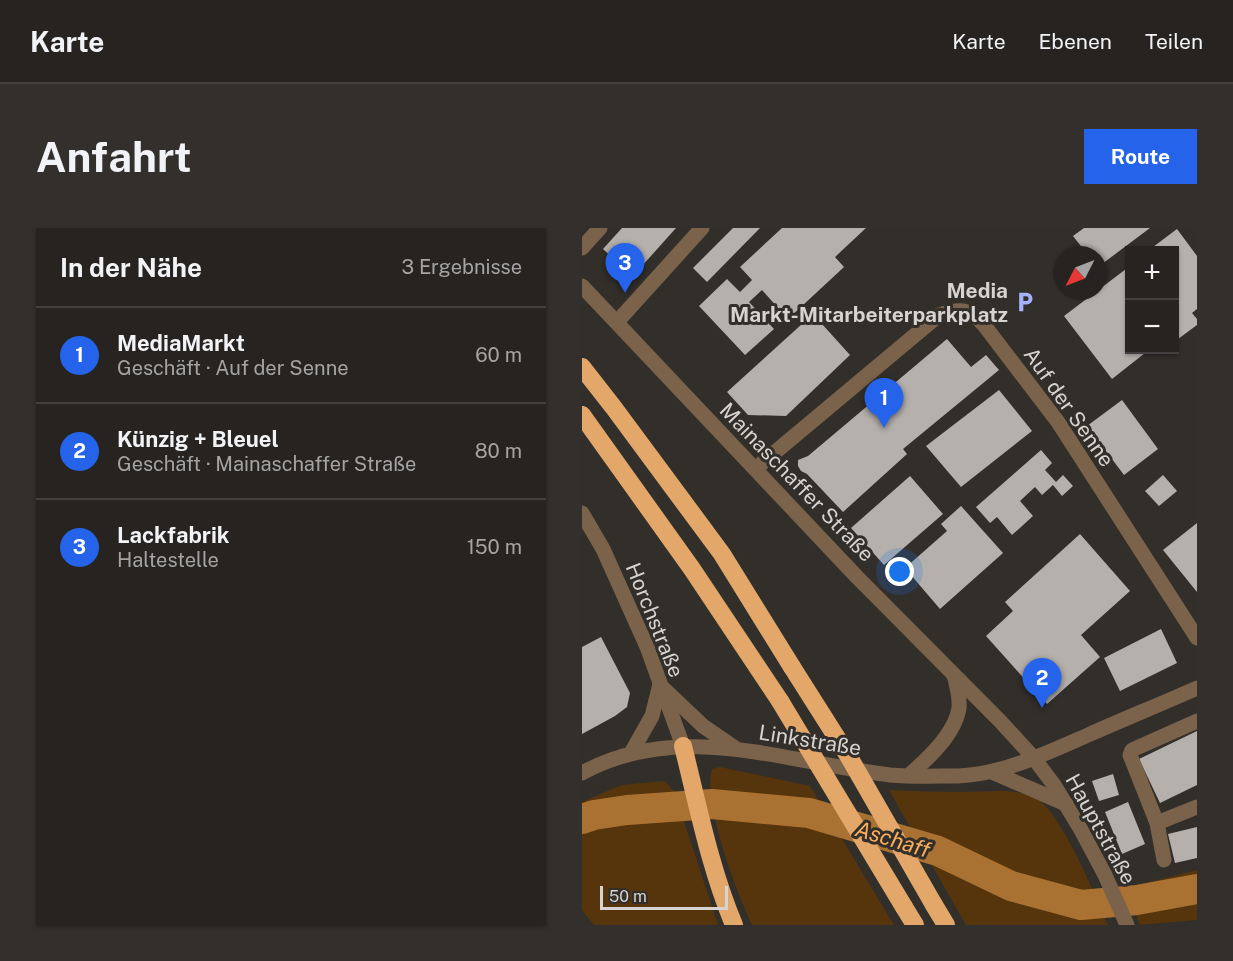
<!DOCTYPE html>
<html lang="de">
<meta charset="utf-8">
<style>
:root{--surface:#262320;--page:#322f2d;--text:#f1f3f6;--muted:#a4a4a5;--line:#42403e;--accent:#2563eb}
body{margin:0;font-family:"Public Sans",sans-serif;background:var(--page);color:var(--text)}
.controls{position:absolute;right:18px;top:18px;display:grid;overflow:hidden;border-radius:0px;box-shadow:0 2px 4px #0004}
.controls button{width:54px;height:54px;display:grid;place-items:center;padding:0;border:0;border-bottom:2px solid var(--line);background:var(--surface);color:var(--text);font:30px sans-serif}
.compass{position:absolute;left:471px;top:18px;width:54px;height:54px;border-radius:50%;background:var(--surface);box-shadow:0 2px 4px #0004;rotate:228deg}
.scale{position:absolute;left:18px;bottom:15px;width:128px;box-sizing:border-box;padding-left:6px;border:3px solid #d6d3d1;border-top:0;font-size:16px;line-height:21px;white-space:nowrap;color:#d6d3d1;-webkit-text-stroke:4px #322f2b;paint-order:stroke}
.you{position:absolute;left:318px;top:344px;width:21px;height:21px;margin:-15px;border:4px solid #fff;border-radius:50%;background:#1a73e8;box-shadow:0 0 0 9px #1a73e833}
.badge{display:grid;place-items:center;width:39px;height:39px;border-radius:50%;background:var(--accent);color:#fff;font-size:20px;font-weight:700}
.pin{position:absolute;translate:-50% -50px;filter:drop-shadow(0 2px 3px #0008)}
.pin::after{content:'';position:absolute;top:32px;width:21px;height:18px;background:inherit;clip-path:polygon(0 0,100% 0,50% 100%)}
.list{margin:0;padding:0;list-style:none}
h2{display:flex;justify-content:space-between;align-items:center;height:78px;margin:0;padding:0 24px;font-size:26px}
h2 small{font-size:20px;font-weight:400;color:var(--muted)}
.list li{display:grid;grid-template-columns:39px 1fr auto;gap:18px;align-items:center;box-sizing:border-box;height:96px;padding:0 24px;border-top:2px solid var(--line)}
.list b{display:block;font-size:22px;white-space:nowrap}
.list p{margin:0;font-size:20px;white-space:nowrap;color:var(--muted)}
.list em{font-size:20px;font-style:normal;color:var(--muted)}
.map{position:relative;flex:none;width:615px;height:697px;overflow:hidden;border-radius:0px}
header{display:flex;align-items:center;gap:36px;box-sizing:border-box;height:84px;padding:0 30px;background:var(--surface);border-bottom:2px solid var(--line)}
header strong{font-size:28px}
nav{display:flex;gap:33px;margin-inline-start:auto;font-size:21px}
.intro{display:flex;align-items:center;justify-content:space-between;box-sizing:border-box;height:144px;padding:0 36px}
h1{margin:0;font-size:42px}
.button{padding:15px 27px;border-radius:0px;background:var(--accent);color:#fff;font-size:21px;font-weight:700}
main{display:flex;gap:36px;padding:0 36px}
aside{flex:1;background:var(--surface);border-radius:0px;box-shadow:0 2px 4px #0004}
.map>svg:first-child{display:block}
</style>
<header>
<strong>Karte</strong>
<nav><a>Karte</a><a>Ebenen</a><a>Teilen</a></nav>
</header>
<div class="intro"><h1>Anfahrt</h1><a class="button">Route</a></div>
<main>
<aside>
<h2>In der Nähe<small>3 Ergebnisse</small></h2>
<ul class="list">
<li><span class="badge">1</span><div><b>MediaMarkt</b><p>Geschäft · Auf der Senne</p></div><em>60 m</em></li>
<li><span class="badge">2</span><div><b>Künzig + Bleuel</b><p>Geschäft · Mainaschaffer Straße</p></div><em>80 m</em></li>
<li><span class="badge">3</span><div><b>Lackfabrik</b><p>Haltestelle</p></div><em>150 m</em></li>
</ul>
</aside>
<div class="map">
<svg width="615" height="697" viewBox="0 0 615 697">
<rect width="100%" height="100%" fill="#322f2b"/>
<!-- green -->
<g fill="#56350d">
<path d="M138,539L228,558L312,697H170C155,665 120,574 130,541Z"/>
<polygon points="82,553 92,563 136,697 12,697 0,682 0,574 39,557"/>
<path d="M307,562C332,563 357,564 381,564C403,564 428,560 450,568C478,579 513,668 526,697H384Z"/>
<polygon points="615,642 615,692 558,697 544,660"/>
</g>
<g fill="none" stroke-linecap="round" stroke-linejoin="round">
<!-- river -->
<polyline stroke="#a97132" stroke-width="30" points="0,591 12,587 45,582 130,576 227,585 356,623 429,658 499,677 555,672 615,661"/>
</g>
<!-- building -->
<g fill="#b5b0ac">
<polygon points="40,0 94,0 51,48 21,21"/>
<polygon points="151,0 178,0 125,54 111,40"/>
<polygon points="200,0 284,0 253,29 262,39 206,91 180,62 167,74 192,101 163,127 117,78 145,51 158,64 170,52 158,39"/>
<polygon points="502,0 568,0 516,39 516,27 506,27 491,8"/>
<polygon points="595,1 615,28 615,81 610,85 615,91 615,97 592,114 592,22 567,22"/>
<polygon points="548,38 548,122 560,122 563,125 530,151 482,88"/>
<polygon points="231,86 268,127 204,188 166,187 145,164"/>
<polygon points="365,111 389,139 404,127 417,142 321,221 325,226 261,284 225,246 219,243 216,238 216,232 226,228"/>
<polygon points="417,162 450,203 379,259 344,218"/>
<polygon points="540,172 576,221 542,247 505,198"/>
<polygon points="459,222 470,235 463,242 474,254 481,247 491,258 480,268 471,257 460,267 453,259 438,273 451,288 430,307 415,289 408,295 394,279"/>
<polygon points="581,247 595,263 577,278 563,263"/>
<polygon points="328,248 361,286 302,337 269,300"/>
<polygon points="379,278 421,325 358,381 323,340 365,303 359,296"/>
<polygon points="615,295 615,364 581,322"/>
<polygon points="498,306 548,363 499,407 518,429 465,476 404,408 431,383 423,374"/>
<polygon points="579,401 595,435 538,463 522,430"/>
<polygon points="19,409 48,465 45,479 33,488 0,506 0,419"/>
<polygon points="615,503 615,557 578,575 557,531"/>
<polygon points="531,546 537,567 517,573 510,553"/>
<polygon points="546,574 563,616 540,626 523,584"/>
<polygon points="615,599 615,630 593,635 586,606"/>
</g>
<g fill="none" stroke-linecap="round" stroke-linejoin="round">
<!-- minor -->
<g stroke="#7b624a" stroke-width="15">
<polyline points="0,20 18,0"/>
<polyline points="0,58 275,349 418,493 451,529 472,557 498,600 523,647 545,697"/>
<polyline points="35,94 120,0"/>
<path d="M173,241L357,87C377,80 387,80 402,97L476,194L615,410"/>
<polyline points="0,285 21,321 65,419 101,518"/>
<polyline points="82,461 121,498 153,520"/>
<polyline points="49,525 70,488 78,456"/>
<polyline points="410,544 484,576"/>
<path d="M0,545C98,491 206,535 308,547C330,549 354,548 376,548C422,546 465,525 506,507C542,491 579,476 615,460"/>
<path d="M327,547C346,531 373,506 377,480C378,469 375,458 372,447"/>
<polyline points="575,595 615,579"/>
<polyline points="582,632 575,595 548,527 550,522 615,493"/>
</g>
<!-- highway -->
<g stroke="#e2a769" stroke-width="18">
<polyline points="0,139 32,180 140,326 210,439"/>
<polyline points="0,187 110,341 198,473"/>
<path d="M101,518C116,578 128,640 152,697"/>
<polyline points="352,677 364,697"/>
<polyline points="322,679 333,697"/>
</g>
<!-- highway-bridge -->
<g stroke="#e2a769" stroke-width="18">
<polyline points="210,439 267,529 352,677"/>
<polyline points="198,473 322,679"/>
</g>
</g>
<!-- icons -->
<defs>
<symbol id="parking-bare" viewBox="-9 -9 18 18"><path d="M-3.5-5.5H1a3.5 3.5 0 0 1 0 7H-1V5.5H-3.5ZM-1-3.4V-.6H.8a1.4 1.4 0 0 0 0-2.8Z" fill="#a5b1fc" stroke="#322f2b" stroke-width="2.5" paint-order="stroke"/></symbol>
</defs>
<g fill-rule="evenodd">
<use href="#parking-bare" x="428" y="59" width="30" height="30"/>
</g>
<g text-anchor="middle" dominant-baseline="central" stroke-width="6" stroke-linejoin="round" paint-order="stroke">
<!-- poi labels -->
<g font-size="21" font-weight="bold" fill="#d6d3d1" stroke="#322f2b" text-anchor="end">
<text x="426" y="62">Media<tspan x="426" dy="24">Markt-Mitarbeiterparkplatz</tspan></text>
</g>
<!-- street labels -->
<g font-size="21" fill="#d6d3d1" stroke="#322f2b">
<text transform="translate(487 179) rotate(55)">Auf der Senne</text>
<text transform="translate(215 254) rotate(46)">Mainaschaffer Straße</text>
<text transform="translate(73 392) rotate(68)">Horchstraße</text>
<text transform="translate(228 512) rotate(9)">Linkstraße</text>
<text transform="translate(519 601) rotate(61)">Hauptstraße</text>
</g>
<!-- water labels -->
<g font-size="22" font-style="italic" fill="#fcae5a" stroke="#322f2b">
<text transform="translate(311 611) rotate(17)">Aschaff</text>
</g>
</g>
</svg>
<div class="controls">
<button>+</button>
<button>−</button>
</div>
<svg class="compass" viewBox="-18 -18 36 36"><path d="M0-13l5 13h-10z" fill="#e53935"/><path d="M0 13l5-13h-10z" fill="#a4a4a5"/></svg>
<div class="scale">50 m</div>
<div class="you"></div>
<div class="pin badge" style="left:302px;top:200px">1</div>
<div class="pin badge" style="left:460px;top:480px">2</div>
<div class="pin badge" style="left:43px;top:65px">3</div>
</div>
</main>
